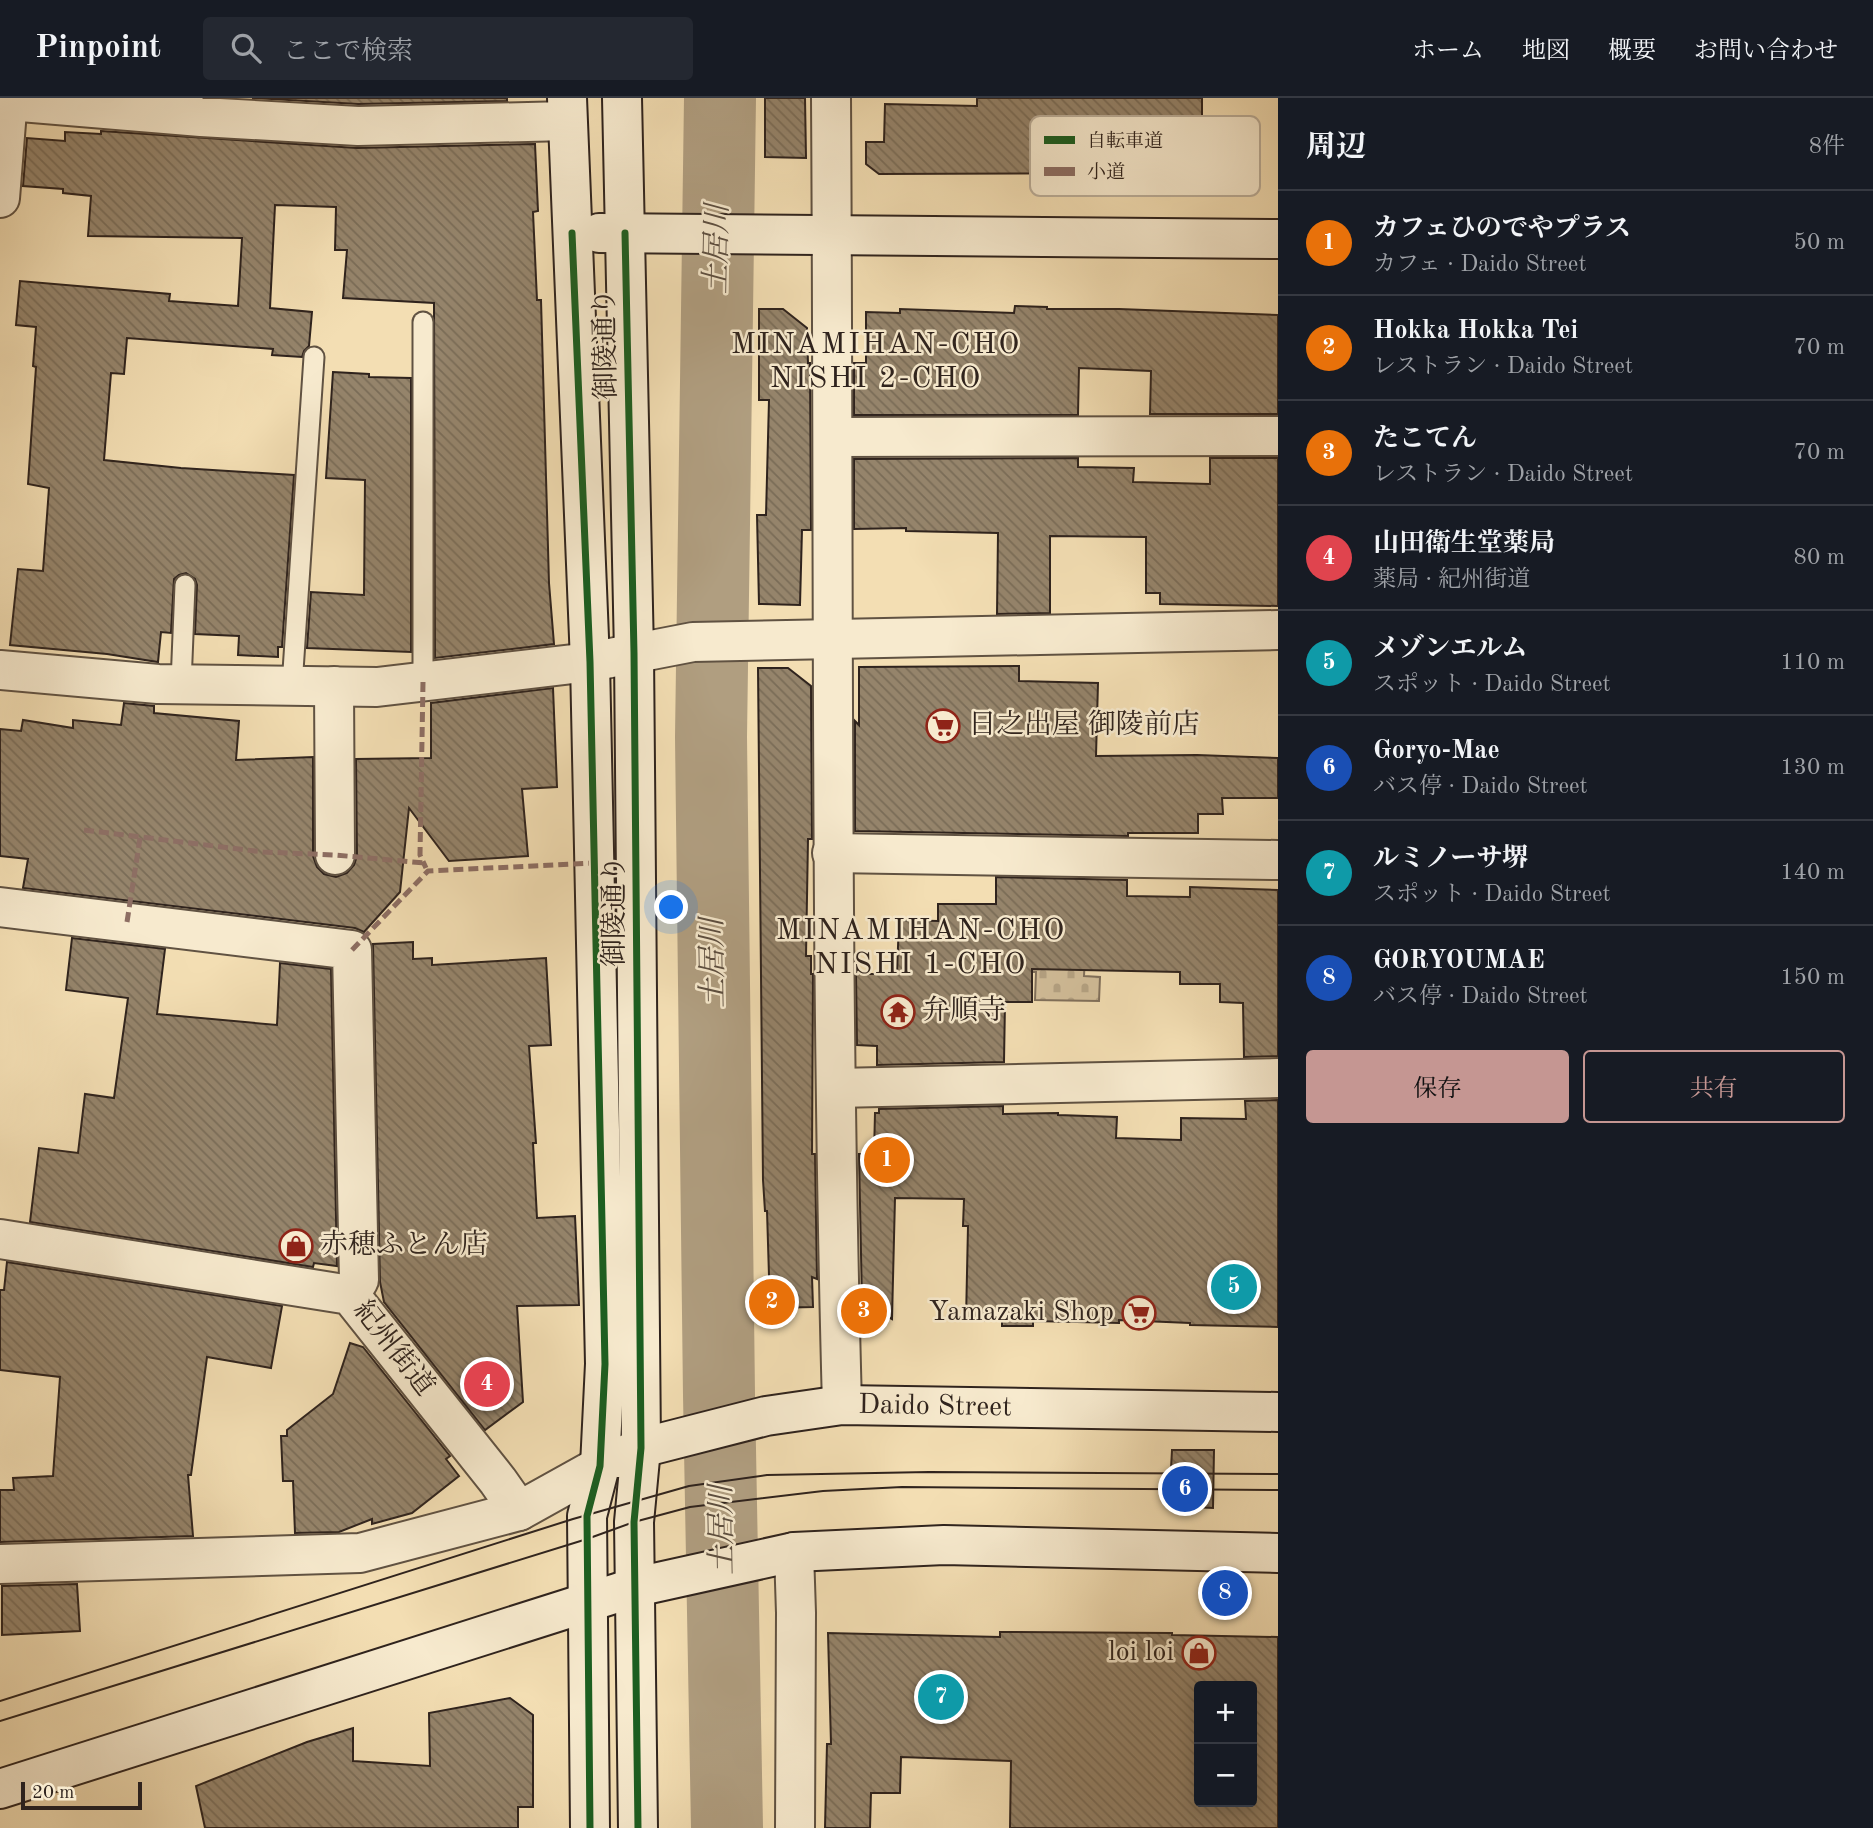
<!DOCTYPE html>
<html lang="ja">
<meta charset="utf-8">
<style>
:root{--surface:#171b24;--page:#242831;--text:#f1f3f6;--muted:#9ea1a6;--line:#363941;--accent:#c59692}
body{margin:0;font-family:"Old Standard TT","Noto Serif JP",serif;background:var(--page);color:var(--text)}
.controls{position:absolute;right:21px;bottom:21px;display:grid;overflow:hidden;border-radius:7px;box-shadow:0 4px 18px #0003}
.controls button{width:63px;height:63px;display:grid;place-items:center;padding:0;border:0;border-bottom:2px solid var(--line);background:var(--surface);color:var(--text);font:35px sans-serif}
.scale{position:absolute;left:21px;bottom:18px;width:121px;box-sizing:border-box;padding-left:7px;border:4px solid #2f231d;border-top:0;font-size:19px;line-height:24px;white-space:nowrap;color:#2f231d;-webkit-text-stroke:5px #f7eace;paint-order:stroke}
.you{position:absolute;left:672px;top:810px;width:24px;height:24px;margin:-18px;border:5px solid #fff;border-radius:50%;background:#1a73e8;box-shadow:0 0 0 10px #1a73e833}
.badge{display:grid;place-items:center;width:46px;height:46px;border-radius:50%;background:var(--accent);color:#fff;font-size:23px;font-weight:700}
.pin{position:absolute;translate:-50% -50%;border:4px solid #fff;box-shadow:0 2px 7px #0006}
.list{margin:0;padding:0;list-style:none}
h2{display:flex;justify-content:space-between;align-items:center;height:91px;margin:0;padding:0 28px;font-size:30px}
h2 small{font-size:23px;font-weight:400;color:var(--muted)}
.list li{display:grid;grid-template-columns:46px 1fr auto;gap:21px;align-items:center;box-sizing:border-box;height:105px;padding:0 28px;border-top:2px solid var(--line)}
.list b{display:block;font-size:26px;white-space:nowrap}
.list p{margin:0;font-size:23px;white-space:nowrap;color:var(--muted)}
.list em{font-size:23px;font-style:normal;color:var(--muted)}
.actions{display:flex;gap:14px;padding:21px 28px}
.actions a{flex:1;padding:16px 0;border:2px solid var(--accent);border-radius:7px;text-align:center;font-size:24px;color:var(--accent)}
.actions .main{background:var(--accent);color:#111}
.icon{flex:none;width:38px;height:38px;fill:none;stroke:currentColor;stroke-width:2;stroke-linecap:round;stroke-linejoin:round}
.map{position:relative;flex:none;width:1278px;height:1730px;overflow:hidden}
header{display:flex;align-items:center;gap:42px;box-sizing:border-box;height:98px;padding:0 35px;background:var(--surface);border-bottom:2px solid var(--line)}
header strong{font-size:33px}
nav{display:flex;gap:38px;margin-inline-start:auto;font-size:24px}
.search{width:490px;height:63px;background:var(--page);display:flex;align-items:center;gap:18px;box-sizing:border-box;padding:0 24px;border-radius:7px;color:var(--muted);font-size:26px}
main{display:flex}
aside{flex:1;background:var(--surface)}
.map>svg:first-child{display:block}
</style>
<header>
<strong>Pinpoint</strong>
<div class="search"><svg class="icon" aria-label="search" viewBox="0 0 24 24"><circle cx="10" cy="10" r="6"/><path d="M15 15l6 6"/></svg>ここで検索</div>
<nav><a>ホーム</a><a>地図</a><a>概要</a><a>お問い合わせ</a></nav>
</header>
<main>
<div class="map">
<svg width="1278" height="1730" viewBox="0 0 1278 1730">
<defs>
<pattern id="cemetery-stones" width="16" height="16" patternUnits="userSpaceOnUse" patternTransform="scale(1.75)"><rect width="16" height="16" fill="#d2be9a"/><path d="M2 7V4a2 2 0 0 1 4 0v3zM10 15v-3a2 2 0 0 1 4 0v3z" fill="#b5a384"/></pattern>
<pattern id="building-back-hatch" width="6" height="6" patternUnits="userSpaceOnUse" patternTransform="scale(1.75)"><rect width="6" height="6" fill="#95846b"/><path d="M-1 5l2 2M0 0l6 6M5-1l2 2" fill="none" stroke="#7a6c57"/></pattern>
</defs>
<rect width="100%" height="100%" fill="#f3deb3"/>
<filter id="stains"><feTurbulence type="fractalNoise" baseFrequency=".00286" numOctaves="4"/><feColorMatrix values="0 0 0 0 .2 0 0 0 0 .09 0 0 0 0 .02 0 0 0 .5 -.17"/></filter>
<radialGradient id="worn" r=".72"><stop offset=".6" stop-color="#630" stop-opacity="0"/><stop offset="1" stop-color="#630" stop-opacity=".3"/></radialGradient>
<!-- cemetery -->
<polygon fill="url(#cemetery-stones)" stroke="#80705c" stroke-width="2" points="1085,858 1084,878 1100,879 1099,903 1035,902 1036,874 1011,874"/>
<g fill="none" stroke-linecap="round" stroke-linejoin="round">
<!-- river -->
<polyline stroke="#b09e80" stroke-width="72" points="720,0 711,639 719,1297 727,1730"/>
</g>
<!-- building -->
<g fill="url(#building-back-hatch)" stroke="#2f231d" stroke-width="2" fill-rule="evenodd">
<polygon points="252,0 507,0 507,3 358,6"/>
<polygon points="765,0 805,0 806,60 765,59"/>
<polygon points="977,0 1202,0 1202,75 879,76 866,66 866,44 884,44 885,6 977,8"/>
<polygon points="101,33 357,50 535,46 538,113 533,114 537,202 541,202 549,485 554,546 435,560 434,205 343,200 347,152 335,152 336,109 275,107 270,210 312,214 309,248 304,253 302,259 272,257 273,251 127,240 124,276 111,275 104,362 181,370 294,377 282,549 278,549 278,559 238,557 239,538 195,536 197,487 195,481 186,475 179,477 174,481 171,535 161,534 158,564 107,556 10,547 18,471 43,473 49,390 28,386 36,269 33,268 36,229 16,227 20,183 170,196 169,203 238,208 242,140 88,138 91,98 63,95 63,91 23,88 27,40 65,43 65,34 101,36"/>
<polygon points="1015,208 1047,209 1047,211 1119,211 1278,217 1278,316 1150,316 1151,273 1079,270 1078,317 854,317 854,265 866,265 866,214 900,215 900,211 1014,215"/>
<polygon points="759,211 783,211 807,230 808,265 810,265 811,432 802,432 800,507 759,506 757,417 766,417 769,302 759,302"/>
<polygon points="333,274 369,276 369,279 411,280 411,554 307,550 311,494 364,497 365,382 326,380"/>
<polygon points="1078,360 1078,369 1134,370 1133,384 1210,386 1210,360 1278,360 1278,508 1160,506 1160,495 1146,495 1146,439 1050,438 1050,515 997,516 998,435 906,433 906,430 854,431 854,361"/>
<polygon points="1019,568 1019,583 1098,585 1096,658 1197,657 1278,660 1278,700 1222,700 1223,716 1198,716 1198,735 1128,735 1128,738 855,733 855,623 859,627 859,569"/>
<polygon points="758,570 788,570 811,588 812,741 808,741 806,858 811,858 811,876 813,876 812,1056 815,1056 817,1181 812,1179 813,1209 770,1210 767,1113 765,1113 763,1082"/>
<polygon points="553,590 557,689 522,691 528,758 449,763 409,710 400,794 364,834 355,830 23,790 28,761 0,758 0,631 21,633 23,622 73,630 73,622 121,627 124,605 154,608 154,615 239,623 236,662 313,659 313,758 317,769 324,776 336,779 347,775 354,767 357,758 356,661 431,660 431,605"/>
<polygon points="996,779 1127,782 1127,798 1190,799 1190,789 1278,792 1278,958 1244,959 1243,905 1220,904 1220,886 1180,886 1180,874 1032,871 1032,904 1005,904 1004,964 877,967 877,948 857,947 856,876 897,876 899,822 938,823 938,806 996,806"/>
<polygon points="72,840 165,851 157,916 277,927 280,865 331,871 337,1168 314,1165 313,1169 30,1124 39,1050 78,1055 85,996 114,1000 128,900 66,892"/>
<polygon points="413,844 413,861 432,860 432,867 546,860 551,947 529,948 536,1045 533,1045 537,1120 575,1118 579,1207 517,1208 523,1304 485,1332 384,1204 380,1184 373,846"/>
<polygon points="1278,1002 1278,1229 1190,1227 1190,1225 1119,1222 1119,1225 1033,1223 1033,1228 1002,1228 1002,1223 966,1222 968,1128 963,1128 964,1101 895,1100 892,1221 862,1205 859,1056 874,1056 875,1015 879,1015 879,1011 1003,1008 1003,1016 1058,1015 1058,1017 1117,1019 1116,1040 1181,1042 1181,1020 1246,1021 1245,1003"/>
<polygon points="7,1164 282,1208 271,1270 207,1259 191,1377 188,1377 193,1438 0,1444 0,1392 14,1392 13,1380 53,1378 60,1279 0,1272 0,1192 4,1192"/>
<polygon points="350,1245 363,1249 450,1358 446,1361 459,1378 412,1415 372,1426 372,1421 339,1434 295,1435 293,1383 283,1383 281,1338 287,1338 287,1332 333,1296"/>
<polygon points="1172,1352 1214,1352 1213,1410 1169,1408"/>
<polygon points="77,1486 80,1533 2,1537 2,1488"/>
<path d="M1000,1534L1172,1535V1537L1278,1539V1730H1010L1011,1663L901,1659L900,1695H871L870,1730H825L827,1646H831L828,1535L1000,1539ZM1199,1588H1252V1704H1199Z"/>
<polygon points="510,1600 533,1617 533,1709 518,1709 518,1730 205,1730 196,1688 307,1644 353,1630 353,1663 430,1668 429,1615"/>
</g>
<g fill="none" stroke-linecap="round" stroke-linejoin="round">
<defs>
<g id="lane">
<polyline points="423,224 423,584"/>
<polyline points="181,586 185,487"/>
<polyline points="292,588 314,259"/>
</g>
<g id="street">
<path d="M831,0C834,436 830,872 842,1307"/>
<polyline points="9,3 201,19 358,28 567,23"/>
<polyline points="0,100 8,0"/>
<polyline points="834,339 1278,338"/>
<polyline points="0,572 158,586 377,589 590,564 693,544 1278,532"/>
<polyline points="334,588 335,757"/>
<polyline points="832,755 1278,762"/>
<polyline points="0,809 352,852 359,1182 350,1197"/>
<polyline points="836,990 1278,980"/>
<polyline points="0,1141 350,1197 498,1383 519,1413"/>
<polyline points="794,1454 796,1515 795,1730"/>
<polyline points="0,1466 360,1455 519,1413 600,1368"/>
</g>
<g id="secondary">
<polyline points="567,0 590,564 605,1266 600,1368 587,1418 590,1730"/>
<polyline points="622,0 634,555 641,1350 634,1424 638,1730"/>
<polyline points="599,135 1278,141"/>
<polyline points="618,1360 641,1350 766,1318 842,1307 1278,1314"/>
<polyline points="0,1691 636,1489 794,1454 944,1447 1278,1455"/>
</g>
</defs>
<!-- lane casing -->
<use href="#lane" stroke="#605242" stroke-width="23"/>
<!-- street casing -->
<use href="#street" stroke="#605242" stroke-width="42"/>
<!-- secondary casing -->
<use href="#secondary" stroke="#2f231d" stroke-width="42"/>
<!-- lane -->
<use href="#lane" stroke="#f7eace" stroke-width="19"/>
<!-- street -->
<use href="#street" stroke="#f7eace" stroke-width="38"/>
<!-- secondary -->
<use href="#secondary" stroke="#f7eace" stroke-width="38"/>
<!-- tram -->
<g stroke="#2f231d" stroke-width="2">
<polyline points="0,1603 573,1421 689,1388 767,1377 929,1374 1278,1376"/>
<polyline points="0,1623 587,1441 634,1424 690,1409 823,1393 902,1389 1278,1392"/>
</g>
<!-- quiet -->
<g stroke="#8d6e63" stroke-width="5" stroke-dasharray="10 5" stroke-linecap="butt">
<polyline points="423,584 420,757 426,770"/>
<polyline points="84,732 263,754 335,757 424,765"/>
<polyline points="127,824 140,740"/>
<polyline points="352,852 428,773 595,765"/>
</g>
<defs>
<g id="cycleway">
<polyline points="572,135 590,564 605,1266 600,1368 587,1418 590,1730"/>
<polyline points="625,135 634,555 641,1350 634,1424 638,1730"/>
</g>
</defs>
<!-- cycleway casing -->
<use href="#cycleway" stroke="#f7eace" stroke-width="11"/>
<!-- cycleway -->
<use href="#cycleway" stroke="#1b5e20" stroke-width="7"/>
</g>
<!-- icons -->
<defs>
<symbol id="supermarket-ring" viewBox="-11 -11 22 22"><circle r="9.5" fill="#f7eace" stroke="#8f2418" stroke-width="1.5"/><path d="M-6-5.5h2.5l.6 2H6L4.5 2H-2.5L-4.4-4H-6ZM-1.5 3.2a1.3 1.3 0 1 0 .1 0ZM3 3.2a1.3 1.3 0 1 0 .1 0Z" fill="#8f2418"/></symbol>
<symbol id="temple-ring" viewBox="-11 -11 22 22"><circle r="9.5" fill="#f7eace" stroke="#8f2418" stroke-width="1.5"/><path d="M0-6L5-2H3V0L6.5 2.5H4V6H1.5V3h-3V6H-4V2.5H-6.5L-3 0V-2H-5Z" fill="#8f2418"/></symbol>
<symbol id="shop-ring" viewBox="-11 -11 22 22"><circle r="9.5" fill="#f7eace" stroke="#8f2418" stroke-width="1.5"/><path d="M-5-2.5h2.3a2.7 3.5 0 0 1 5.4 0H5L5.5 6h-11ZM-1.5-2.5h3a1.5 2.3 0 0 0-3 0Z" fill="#8f2418"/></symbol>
</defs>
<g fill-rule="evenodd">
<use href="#supermarket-ring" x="924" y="609" width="38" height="38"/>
<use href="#temple-ring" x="879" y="895" width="38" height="38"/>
<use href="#shop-ring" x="277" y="1129" width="38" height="38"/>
<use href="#supermarket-ring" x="1120" y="1196" width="38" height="38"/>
<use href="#shop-ring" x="1180" y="1536" width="38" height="38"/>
</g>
<g text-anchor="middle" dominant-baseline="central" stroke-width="5" stroke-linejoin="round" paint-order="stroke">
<!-- street labels -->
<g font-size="28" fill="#2f231d" stroke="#f7eace">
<text transform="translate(607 246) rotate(-91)">御陵通り</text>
<text transform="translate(616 813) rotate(-90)">御陵通り</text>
<text transform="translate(393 1251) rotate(52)">紀州街道</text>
<text transform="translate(935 1309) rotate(1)">Daido Street</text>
</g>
<!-- poi labels -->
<g font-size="28" fill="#2f231d" stroke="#f7eace" text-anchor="start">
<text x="968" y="628">日之出屋 御陵前店</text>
<text x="922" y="914">弁順寺</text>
<text x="320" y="1148">赤穂ふとん店</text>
<text x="1114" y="1215" text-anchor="end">Yamazaki Shop</text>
<text x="1174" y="1555" text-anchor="end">loi loi</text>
</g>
<!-- water labels -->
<g font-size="30" font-style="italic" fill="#5c4e40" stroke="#f7eace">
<text transform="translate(718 151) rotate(-89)">土居川</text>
<text transform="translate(714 865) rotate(-91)">土居川</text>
<text transform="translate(723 1432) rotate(-91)">土居川</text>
</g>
<!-- neighbourhood labels -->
<g font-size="30" letter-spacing="2" fill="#2f231d" stroke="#f7eace">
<text x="876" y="247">MINAMIHAN-CHO<tspan x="876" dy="34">NISHI 2-CHO</tspan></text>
<text x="921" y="833">MINAMIHAN-CHO<tspan x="921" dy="34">NISHI 1-CHO</tspan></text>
</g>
</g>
<!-- legend -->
<rect x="1030" y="18" width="230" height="80" rx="10" fill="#f7eace" stroke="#bbae99" stroke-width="2"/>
<rect x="1044" y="38" width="31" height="8" fill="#1b5e20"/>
<rect x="1044" y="69" width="31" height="9" fill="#8d6e63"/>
<g font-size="19" fill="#2f231d">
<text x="1087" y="49">自転車道</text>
<text x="1087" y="80">小道</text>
</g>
<rect width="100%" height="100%" filter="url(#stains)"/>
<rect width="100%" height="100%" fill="url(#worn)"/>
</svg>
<div class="controls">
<button>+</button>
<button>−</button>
</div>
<div class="scale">20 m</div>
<div class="you"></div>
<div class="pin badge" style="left:887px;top:1062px;background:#e8710a">1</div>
<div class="pin badge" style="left:772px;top:1204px;background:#e8710a">2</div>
<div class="pin badge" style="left:864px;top:1213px;background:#e8710a">3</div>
<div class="pin badge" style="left:487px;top:1286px;background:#e0444e">4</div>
<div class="pin badge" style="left:1234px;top:1189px;background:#0f9aa8">5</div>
<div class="pin badge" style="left:1185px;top:1391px;background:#1a4fb4">6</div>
<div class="pin badge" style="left:941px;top:1599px;background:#0f9aa8">7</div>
<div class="pin badge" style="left:1225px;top:1495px;background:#1a4fb4">8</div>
</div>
<aside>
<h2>周辺<small>8件</small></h2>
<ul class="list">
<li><span class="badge" style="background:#e8710a">1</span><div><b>カフェひのでやプラス</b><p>カフェ · Daido Street</p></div><em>50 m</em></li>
<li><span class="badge" style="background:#e8710a">2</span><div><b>Hokka Hokka Tei</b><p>レストラン · Daido Street</p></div><em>70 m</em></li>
<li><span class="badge" style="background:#e8710a">3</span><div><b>たこてん</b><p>レストラン · Daido Street</p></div><em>70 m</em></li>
<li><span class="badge" style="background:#e0444e">4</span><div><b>山田衛生堂薬局</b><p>薬局 · 紀州街道</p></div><em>80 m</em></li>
<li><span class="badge" style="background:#0f9aa8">5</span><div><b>メゾンエルム</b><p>スポット · Daido Street</p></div><em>110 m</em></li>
<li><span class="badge" style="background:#1a4fb4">6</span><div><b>Goryo-Mae</b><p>バス停 · Daido Street</p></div><em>130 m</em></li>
<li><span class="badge" style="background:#0f9aa8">7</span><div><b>ルミノーサ堺</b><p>スポット · Daido Street</p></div><em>140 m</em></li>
<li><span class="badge" style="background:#1a4fb4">8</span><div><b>GORYOUMAE</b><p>バス停 · Daido Street</p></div><em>150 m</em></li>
</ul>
<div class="actions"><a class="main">保存</a><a>共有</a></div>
</aside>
</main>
